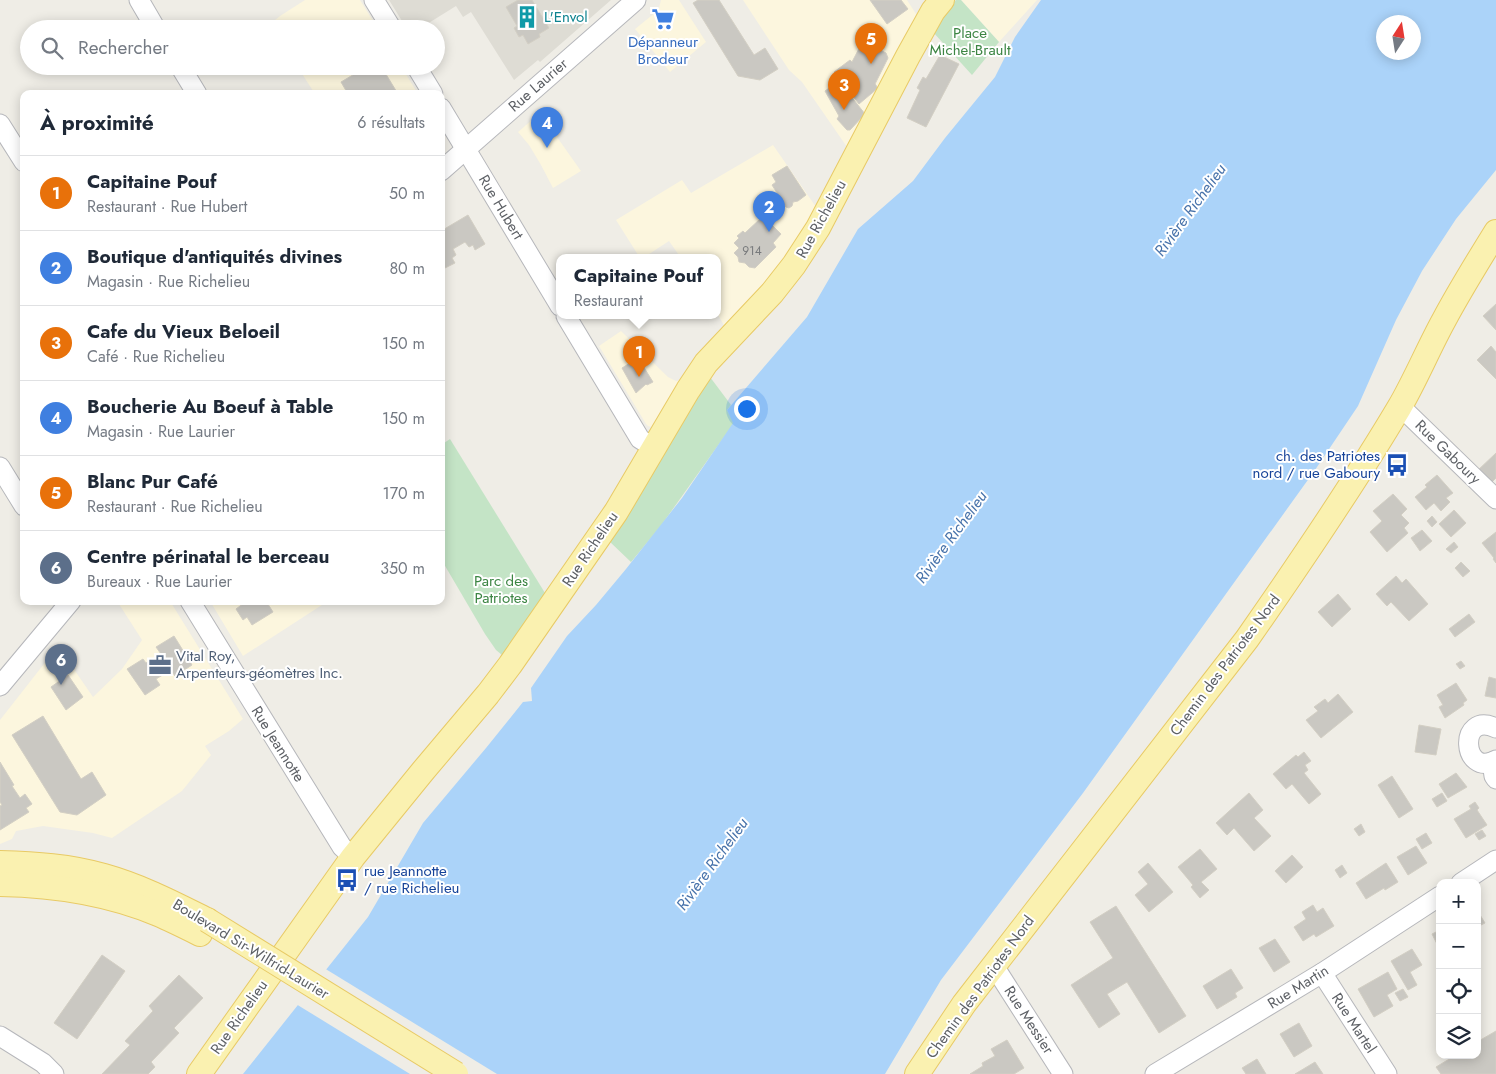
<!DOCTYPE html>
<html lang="fr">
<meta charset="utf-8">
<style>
:root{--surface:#fff;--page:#f2f2f3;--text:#1f2937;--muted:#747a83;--line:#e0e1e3;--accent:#de513c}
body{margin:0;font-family:Jost,sans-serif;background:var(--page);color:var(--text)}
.controls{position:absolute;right:15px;bottom:15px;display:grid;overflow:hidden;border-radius:10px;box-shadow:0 2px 12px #0003}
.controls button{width:45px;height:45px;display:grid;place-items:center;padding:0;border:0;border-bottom:1px solid var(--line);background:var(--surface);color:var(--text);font:25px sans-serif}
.compass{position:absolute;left:1376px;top:15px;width:45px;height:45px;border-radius:50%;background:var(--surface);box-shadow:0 2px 12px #0003;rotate:12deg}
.you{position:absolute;left:746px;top:408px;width:18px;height:18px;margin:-12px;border:4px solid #fff;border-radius:50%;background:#1a73e8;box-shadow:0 0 0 8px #1a73e833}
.badge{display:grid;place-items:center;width:32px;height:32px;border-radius:50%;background:var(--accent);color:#fff;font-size:16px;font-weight:700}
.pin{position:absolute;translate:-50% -41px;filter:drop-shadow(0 1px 2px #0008)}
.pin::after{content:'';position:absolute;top:26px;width:18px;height:15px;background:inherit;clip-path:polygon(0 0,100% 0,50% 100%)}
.popup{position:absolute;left:556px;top:254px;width:165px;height:65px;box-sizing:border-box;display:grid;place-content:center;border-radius:10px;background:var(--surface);filter:drop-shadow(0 1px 4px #0005);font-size:16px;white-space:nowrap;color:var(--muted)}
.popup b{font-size:19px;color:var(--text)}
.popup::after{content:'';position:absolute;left:50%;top:100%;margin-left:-10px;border:10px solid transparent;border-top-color:var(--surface)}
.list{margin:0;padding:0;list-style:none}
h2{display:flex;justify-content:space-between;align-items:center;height:65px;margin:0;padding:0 20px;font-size:21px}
h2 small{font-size:16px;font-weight:400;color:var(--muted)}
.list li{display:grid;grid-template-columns:32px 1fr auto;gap:15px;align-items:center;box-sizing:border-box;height:75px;padding:0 20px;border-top:1px solid var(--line)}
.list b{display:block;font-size:19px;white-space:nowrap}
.list p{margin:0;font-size:16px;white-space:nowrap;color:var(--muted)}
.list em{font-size:16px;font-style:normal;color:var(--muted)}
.icon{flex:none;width:28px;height:28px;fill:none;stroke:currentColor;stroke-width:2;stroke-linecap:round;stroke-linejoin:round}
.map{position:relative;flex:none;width:1496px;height:1074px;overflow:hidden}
.search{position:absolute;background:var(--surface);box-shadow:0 2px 12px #0003;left:20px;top:20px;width:425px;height:55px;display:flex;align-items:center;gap:12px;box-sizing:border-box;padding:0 18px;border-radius:28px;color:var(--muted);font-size:19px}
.panel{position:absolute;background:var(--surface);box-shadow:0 2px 12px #0003;left:20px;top:90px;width:425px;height:515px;border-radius:10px}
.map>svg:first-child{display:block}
</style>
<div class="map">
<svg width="1496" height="1074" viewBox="0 0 1496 1074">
<rect width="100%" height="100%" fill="#efede6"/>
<!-- commercial -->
<g fill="#fcf6de">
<polygon points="305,0 360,0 378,29 273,29 270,24 280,16"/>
<polygon points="661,0 679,0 706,42 670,72 635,29 656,12 659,8"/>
<polygon points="743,0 907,0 916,14 915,20 847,147 802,82 789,70"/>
<polygon points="961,0 1037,0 999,42"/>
<polygon points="297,66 401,66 418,94 315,94"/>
<polygon points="540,113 581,171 553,188 541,165 529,145 518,132"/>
<polygon points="773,145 816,207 794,247 777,271 725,327 718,315 718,258 681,258 669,241 643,258 640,258 616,220 682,180 691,193"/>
<polygon points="621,331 668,377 676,381 681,380 651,427 648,426 646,424 599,346"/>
<polygon points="117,601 170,601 243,719 229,731 205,746 211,755 182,791 112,838 93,833 43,826 16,831 12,839 0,844 0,720 58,646 93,697 122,669 142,640"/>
<polygon points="210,601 324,601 325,603 243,656"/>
</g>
<!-- education -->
<polygon fill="#dedcd4" points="389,0 611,0 540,62 538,60 514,80 471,12 463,17 456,6 419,29 407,29"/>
<!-- green -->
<g fill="#c4e4c6">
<polygon points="956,0 961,0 999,42 972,75 933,32 944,13"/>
<polygon points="710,377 731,405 727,410 734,423 660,527 631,562 609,541 683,418"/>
<polygon points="450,439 545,593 502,655 496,650 485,634 441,559 441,445"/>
</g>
<!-- water -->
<path fill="#abd3f9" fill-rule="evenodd" d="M1041,0H1496V170L1456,219L1422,271L1396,320L1358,406L1315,470L1083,793L941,980L885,1074H243L368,917L423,823L486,748L523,702L532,701L531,688L567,636L596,605L626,569L682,498L733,423L727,410L807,317L858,229L913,181L945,138L995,77L1015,37ZM1384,22H1414V52H1384Z"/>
<!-- pier -->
<polygon fill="#efede6" points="324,968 497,1074 410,1074 296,1004"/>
<!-- building -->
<g fill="#cac8c2" stroke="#d3cfc4">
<polygon points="518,0 532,0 549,28 539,34 540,37 528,44 523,35 519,37 514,28 517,26 506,7"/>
<polygon points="698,0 719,0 754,55 765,48 778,69 760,80 738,76 693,3"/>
<polygon points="870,0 901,0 908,9 887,24"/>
<polygon points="863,41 886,53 888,58 875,84 878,88 859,104 834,72 850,60 852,62"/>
<polygon points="940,55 959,64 926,127 907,118 920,90 917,88 923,77 926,79"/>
<polygon points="368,66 381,66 398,94 348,94 341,82"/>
<polygon points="839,81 865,114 850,130 847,130 837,119 839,116 825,91"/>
<polygon points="787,166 806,195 798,201 793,202 792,206 789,208 786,207 772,185 776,182 772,175"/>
<polygon points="468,215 485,244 475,250 473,245 469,247 465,242 453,249 456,255 452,258 455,263 445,268 441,262 441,231"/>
<polygon points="761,218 765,222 767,220 781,234 773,243 776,247 755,268 749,267 745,263 739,262 738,257 734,253 739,248 734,243 739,238 737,236 743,231 745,233"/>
<polygon points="1496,304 1496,330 1483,316"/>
<polygon points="1491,346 1496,352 1496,379 1477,360"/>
<polygon points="638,358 653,382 647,385 646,384 636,393 622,368"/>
<polygon points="1496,453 1496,478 1489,485 1476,472"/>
<polygon points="1437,475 1453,493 1446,498 1450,502 1441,511 1434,503 1426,510 1415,497 1427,487 1425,485"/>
<polygon points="1393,494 1407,509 1401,515 1409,523 1404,528 1408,533 1387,552 1370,532 1382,521 1373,511"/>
<polygon points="1454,510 1466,523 1451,537 1439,524"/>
<polygon points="1432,516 1437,522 1432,527 1427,521"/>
<polygon points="1422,530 1432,541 1420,551 1411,538"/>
<polygon points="1496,532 1496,563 1493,559 1494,558 1482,543"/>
<polygon points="1454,542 1458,547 1451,553 1446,549"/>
<polygon points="1461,562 1470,571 1463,577 1455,568"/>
<polygon points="1396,576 1402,583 1406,579 1428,604 1409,621 1391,602 1387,606 1376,594"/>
<polygon points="1338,594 1351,609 1332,627 1318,612"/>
<polygon points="243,601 266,601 273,612 252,625 247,617 243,620 236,609 244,603"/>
<polygon points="1469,614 1475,622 1455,637 1449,629"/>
<polygon points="174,636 192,665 175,676 171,670 156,679 160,685 145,695 127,669 143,659 146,663 161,654 156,647"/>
<polygon points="1461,661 1465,666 1460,669 1456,664"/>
<polygon points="68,675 83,697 66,710 51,687"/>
<polygon points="1489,677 1496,679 1496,698 1485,696"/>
<polygon points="1456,683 1467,700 1463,703 1464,705 1445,718 1439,707 1443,705 1437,695"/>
<polygon points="1338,694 1353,712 1321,738 1306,720 1318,711 1314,707 1325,699 1328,703"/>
<polygon points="43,716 81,779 92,772 106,795 77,815 60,812 12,735"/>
<polygon points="1419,725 1441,729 1436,755 1415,752"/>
<polygon points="1304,752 1311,761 1305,765 1308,770 1304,773 1321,794 1309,804 1292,784 1286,789 1273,774 1296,755 1298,757"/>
<polygon points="0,762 14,785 12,786 20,798 25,794 32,804 26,808 29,812 0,830 0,806 2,805 0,802"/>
<polygon points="1456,773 1467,787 1448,798 1439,784"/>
<polygon points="1392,776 1413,809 1399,818 1378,785"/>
<polygon points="1249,793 1263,810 1254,818 1271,836 1254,851 1234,828 1227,835 1216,823"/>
<polygon points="1442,793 1447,801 1437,807 1432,799"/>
<polygon points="1475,802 1479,808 1477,810 1487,825 1466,838 1454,819 1471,809 1469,806"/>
<polygon points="1361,824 1365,832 1359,836 1354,829"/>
<polygon points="1482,830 1486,836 1479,840 1475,834"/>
<polygon points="1426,833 1432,843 1422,849 1416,839"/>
<polygon points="1416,846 1427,863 1408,875 1397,857"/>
<polygon points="1200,849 1217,869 1201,882 1209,890 1200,898 1191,887 1193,885 1178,867"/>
<polygon points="1292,855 1303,867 1286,883 1275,871"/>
<polygon points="1148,863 1173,892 1149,912 1135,895 1148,884 1138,872"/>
<polygon points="1386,863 1398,882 1385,890 1384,888 1366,899 1356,883"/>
<polygon points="1342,865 1347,873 1340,878 1335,870"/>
<polygon points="1313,905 1317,912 1323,908 1334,926 1316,937 1314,934 1303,941 1294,927 1306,919 1302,912"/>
<polygon points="1116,906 1186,1016 1159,1033 1127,982 1107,994 1120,1014 1099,1028 1071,985 1113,958 1090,922"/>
<polygon points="1477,910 1485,923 1477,927"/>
<polygon points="1440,930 1440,945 1438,946 1432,934"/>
<polygon points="1275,939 1290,962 1274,972 1259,948"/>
<polygon points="1412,949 1422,965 1410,972 1417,985 1408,990 1391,961"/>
<polygon points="102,955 125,971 77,1039 54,1023"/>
<polygon points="1231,969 1243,988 1235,993 1237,997 1217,1009 1203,986"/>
<polygon points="1388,972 1397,989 1387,995 1393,1006 1374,1017 1358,989"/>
<polygon points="179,975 203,998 174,1028 179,1033 151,1062 155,1067 148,1074 102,1074 130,1045 125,1041 153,1011 149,1006"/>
<polygon points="1403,989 1408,997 1400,1001 1395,993"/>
<polygon points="1299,1023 1312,1046 1294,1057 1280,1034"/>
<polygon points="1496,1031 1496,1074 1441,1074 1436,1067 1456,1055 1477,1055 1477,1042"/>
<polygon points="1007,1040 1024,1068 1014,1074 970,1074 983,1066 982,1063 995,1056 991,1049"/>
<polygon points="1257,1059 1266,1074 1246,1074 1242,1068"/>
<polygon points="1315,1062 1323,1074 1295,1074"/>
</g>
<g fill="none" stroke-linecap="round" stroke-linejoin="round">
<defs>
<g id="minor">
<polyline points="139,0 156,29"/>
<polyline points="374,0 392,29"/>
<polyline points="180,66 197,94"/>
<polyline points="416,66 433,94"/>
<polyline points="441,108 560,306"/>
<polyline points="0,124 24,162"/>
<polyline points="441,171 636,0"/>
<polyline points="566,316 640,439 653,447"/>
<polyline points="1400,406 1496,499"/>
<polyline points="0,467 24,506"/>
<polyline points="190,601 342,847 353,857"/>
<polyline points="0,686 71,601"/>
<path d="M1496,728C1457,710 1462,779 1496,760"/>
<polyline points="1492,762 1494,776 1496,779"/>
<polyline points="1461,883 1496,860"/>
<polyline points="994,966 1063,1074"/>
<polyline points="1322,973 1387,1074"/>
<polyline points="0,1036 43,1063 54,1074"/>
<polyline points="1155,1074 1322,973 1440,896"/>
</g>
<g id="major">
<path d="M0,863C35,864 70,866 104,876C140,886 173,903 207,920"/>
<path d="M0,884C54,885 108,893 158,914C172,920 186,927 200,934"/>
<polyline points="199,1074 353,857 423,771 488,694 510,665 616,512 688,390 706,363 772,293 794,265 818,228 908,56 933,11 942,0"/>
<path d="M917,1074L964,1004L1247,639C1300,563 1352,487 1399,408C1416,379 1428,349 1444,320C1460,290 1478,261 1496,232"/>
</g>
</defs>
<!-- minor casing -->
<use href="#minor" stroke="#b6b7bb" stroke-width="21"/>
<!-- major casing -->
<use href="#major" stroke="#e8ca65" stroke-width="26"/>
<!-- minor -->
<use href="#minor" stroke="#fff" stroke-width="19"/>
<!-- major -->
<use href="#major" stroke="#faf1b0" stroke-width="24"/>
<defs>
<polyline id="major-bridge" points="207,920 456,1074"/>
</defs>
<!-- major-bridge casing -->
<use href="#major-bridge" stroke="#e8ca65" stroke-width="26" stroke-linecap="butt"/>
<!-- major-bridge -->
<use href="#major-bridge" stroke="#faf1b0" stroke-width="24"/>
</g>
<!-- icons -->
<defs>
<symbol id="building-bare" viewBox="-9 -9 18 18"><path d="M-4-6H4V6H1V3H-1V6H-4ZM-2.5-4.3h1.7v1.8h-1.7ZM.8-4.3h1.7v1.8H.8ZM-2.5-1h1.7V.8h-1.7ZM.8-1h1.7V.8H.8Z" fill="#0f9aa8" stroke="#fff" stroke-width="2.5" paint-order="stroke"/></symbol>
<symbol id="supermarket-bare" viewBox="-9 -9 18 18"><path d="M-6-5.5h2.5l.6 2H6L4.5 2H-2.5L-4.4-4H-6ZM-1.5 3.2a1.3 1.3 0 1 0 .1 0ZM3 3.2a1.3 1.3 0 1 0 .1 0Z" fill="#3f7fe0" stroke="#fff" stroke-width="2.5" paint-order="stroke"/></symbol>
<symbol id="bus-bare" viewBox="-9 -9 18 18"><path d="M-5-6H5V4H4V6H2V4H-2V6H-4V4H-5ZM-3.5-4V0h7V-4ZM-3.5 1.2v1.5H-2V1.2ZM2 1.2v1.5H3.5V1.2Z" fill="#1a4fb4" stroke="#fff" stroke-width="2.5" paint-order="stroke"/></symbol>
<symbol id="office-bare" viewBox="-9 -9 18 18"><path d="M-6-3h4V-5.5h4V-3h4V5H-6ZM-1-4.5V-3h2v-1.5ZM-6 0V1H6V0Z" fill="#5c6f8a" stroke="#fff" stroke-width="2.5" paint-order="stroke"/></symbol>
</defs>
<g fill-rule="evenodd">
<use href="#building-bare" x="511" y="1" width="32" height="32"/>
<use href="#supermarket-bare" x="647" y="3" width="32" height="32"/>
<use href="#bus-bare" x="1381" y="449" width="32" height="32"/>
<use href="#office-bare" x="144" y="649" width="32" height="32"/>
<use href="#bus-bare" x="331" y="864" width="32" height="32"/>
</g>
<g text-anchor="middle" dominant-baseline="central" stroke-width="4" stroke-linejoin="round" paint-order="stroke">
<!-- number labels -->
<g font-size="12" fill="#787a7c">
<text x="752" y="251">914</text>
</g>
<!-- culture labels -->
<g font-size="15" fill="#0d838f" stroke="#fff" text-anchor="start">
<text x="544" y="17">L'Envol</text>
</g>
<!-- park labels -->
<g font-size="15" fill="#3c8543" stroke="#fff">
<text x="970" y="33">Place<tspan x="970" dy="17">Michel-Brault</tspan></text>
<text x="501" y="581">Parc des<tspan x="501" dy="17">Patriotes</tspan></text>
</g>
<!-- shop labels -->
<g font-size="15" fill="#366cbe" stroke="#fff">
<text x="663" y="42">Dépanneur<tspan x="663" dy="17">Brodeur</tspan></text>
</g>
<!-- street labels -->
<g font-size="15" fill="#5d6065" stroke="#fff">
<text transform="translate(538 85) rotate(-41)">Rue Laurier</text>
<text transform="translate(501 207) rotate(59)">Rue Hubert</text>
<text transform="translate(821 219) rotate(-61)">Rue Richelieu</text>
<text transform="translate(1448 452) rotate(44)">Rue Gaboury</text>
<text transform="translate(590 549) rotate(-56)">Rue Richelieu</text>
<text transform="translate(1225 665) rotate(-53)">Chemin des Patriotes Nord</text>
<text transform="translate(278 744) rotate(58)">Rue Jeannotte</text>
<text transform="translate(251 949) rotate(31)">Boulevard Sir-Wilfrid-Laurier</text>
<text transform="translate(980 987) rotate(-54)">Chemin des Patriotes Nord</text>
<text transform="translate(1298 987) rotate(-32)">Rue Martin</text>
<text transform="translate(239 1017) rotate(-55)">Rue Richelieu</text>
<text transform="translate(1029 1020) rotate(57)">Rue Messier</text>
<text transform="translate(1354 1023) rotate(57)">Rue Martel</text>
</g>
<!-- transit labels -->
<g font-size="15" fill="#164399" stroke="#fff" text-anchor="end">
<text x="1380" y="456">ch. des Patriotes<tspan x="1380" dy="17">nord / rue Gaboury</tspan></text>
<text x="364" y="871" text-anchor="start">rue Jeannotte<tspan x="364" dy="17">/ rue Richelieu</tspan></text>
</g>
<!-- service labels -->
<g font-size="15" fill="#4e5e75" stroke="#fff" text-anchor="start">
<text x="176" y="656">Vital Roy,<tspan x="176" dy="17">Arpenteurs-géomètres Inc.</tspan></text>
</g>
<!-- water labels -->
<g font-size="16" font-style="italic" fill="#4873ab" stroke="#fff">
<text transform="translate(1190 210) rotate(-54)">Rivière Richelieu</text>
<text transform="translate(951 537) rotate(-54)">Rivière Richelieu</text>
<text transform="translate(712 864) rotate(-54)">Rivière Richelieu</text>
</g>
</g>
</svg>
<div class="controls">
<button>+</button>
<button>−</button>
<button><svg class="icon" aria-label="locate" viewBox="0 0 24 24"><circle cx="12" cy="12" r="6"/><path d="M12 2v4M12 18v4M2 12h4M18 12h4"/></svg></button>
<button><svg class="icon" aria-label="layers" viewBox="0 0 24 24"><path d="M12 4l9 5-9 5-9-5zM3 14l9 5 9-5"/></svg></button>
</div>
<svg class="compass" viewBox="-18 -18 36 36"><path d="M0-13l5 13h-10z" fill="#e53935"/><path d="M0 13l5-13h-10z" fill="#747a83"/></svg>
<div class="you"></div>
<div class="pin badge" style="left:639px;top:377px;background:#e8710a">1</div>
<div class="popup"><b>Capitaine Pouf</b>Restaurant</div>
<div class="pin badge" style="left:769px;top:232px;background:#3f7fe0">2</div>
<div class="pin badge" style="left:844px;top:110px;background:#e8710a">3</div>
<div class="pin badge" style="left:547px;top:148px;background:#3f7fe0">4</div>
<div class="pin badge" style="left:871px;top:64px;background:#e8710a">5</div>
<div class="pin badge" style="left:61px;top:685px;background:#5c6f8a">6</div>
<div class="search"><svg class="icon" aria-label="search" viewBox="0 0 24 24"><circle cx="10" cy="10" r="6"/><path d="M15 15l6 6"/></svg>Rechercher</div>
<section class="panel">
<h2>À proximité<small>6 résultats</small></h2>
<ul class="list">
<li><span class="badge" style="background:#e8710a">1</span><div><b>Capitaine Pouf</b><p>Restaurant · Rue Hubert</p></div><em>50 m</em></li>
<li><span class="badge" style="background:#3f7fe0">2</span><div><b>Boutique d'antiquités divines</b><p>Magasin · Rue Richelieu</p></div><em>80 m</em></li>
<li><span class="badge" style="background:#e8710a">3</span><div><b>Cafe du Vieux Beloeil</b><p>Café · Rue Richelieu</p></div><em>150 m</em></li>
<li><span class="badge" style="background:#3f7fe0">4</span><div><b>Boucherie Au Boeuf à Table</b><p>Magasin · Rue Laurier</p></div><em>150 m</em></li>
<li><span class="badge" style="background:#e8710a">5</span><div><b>Blanc Pur Café</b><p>Restaurant · Rue Richelieu</p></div><em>170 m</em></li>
<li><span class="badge" style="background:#5c6f8a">6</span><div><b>Centre périnatal le berceau</b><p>Bureaux · Rue Laurier</p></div><em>350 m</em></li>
</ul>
</section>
</div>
